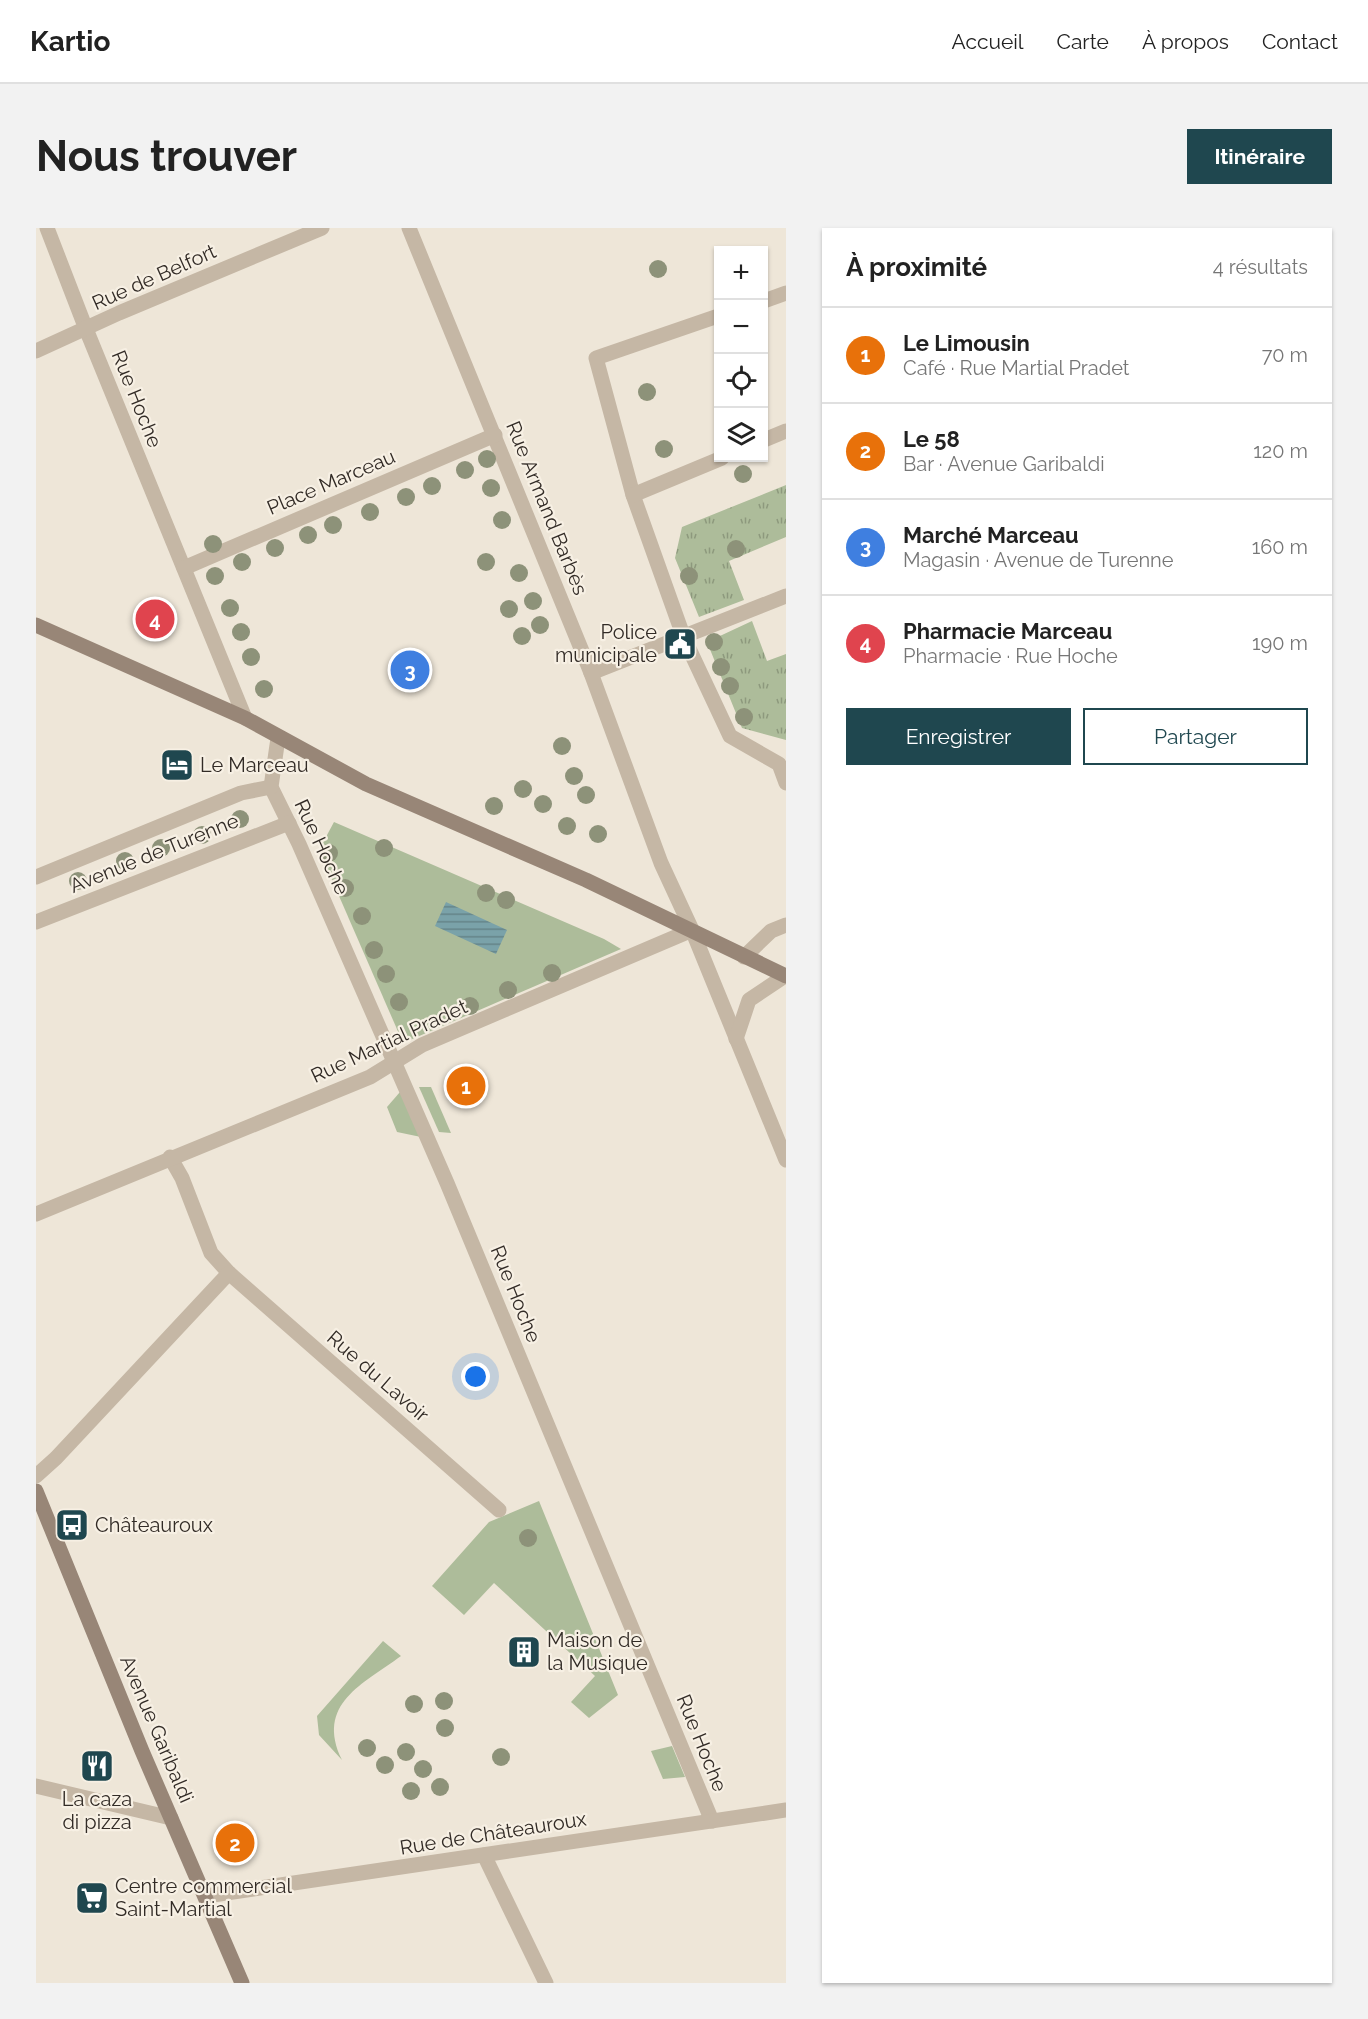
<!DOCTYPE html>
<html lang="fr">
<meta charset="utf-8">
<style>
:root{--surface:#fff;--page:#f2f2f2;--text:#222;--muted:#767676;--line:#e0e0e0;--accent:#1f474f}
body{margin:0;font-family:Raleway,sans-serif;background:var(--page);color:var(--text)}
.controls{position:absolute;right:18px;top:18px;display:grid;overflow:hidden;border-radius:0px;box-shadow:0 2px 4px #0004}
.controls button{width:54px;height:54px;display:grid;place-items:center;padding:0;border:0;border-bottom:2px solid var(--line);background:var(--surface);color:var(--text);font:30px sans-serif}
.you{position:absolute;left:440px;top:1149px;width:21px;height:21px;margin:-15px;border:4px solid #fff;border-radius:50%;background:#1a73e8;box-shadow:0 0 0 9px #1a73e833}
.badge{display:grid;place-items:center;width:39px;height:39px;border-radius:50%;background:var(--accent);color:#fff;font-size:20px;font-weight:700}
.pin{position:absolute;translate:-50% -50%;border:3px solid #fff;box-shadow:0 2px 6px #0006}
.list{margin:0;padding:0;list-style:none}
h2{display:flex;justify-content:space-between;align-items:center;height:78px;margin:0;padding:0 24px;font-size:26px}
h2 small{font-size:20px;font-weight:400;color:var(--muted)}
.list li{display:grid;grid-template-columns:39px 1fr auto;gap:18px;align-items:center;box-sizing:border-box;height:96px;padding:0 24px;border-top:2px solid var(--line)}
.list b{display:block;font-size:22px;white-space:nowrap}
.list p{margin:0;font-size:20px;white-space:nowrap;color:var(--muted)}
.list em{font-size:20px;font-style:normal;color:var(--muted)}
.actions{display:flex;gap:12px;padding:18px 24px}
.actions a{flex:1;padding:14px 0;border:2px solid var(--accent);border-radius:0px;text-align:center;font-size:21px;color:var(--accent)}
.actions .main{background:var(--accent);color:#fff}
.icon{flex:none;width:33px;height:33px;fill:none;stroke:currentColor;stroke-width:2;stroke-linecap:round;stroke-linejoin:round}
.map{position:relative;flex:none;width:750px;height:1755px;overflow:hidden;border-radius:0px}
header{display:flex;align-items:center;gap:36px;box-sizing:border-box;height:84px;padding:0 30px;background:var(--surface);border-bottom:2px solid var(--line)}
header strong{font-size:28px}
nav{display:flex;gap:33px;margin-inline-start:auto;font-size:21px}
.intro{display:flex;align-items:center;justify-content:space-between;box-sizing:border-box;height:144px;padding:0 36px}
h1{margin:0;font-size:42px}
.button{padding:15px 27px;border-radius:0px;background:var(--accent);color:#fff;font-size:21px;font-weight:700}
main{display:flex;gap:36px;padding:0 36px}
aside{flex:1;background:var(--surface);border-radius:0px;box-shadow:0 2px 4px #0004}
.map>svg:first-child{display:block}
</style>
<header>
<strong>Kartio</strong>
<nav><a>Accueil</a><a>Carte</a><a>À propos</a><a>Contact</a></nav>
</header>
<div class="intro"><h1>Nous trouver</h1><a class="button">Itinéraire</a></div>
<main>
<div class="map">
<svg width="750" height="1755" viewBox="0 0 750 1755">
<defs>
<pattern id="grass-tufts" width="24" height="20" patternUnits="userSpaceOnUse" patternTransform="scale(1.5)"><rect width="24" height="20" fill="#adbc9a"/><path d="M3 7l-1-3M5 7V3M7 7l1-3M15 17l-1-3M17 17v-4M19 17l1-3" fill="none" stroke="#8d997d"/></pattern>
<pattern id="water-rules" width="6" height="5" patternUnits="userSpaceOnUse" patternTransform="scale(1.5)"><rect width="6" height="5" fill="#7aa2a9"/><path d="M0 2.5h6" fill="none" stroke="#658489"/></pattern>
</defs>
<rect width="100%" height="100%" fill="#eee6d8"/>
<!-- grass -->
<g fill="url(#grass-tufts)">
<polygon points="750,257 750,309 693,333 708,372 663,389 639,330 646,299"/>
<polygon points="716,393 731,433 750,426 750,512 706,500 671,414"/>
</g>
<!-- green -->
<g fill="#adbc9a">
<polygon points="298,594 568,711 585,721 367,815 283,622"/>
<polygon points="383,859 395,859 415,905 403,904"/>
<polygon points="364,864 385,909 361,904 351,879"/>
<polygon points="503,1273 582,1467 553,1490 535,1474 559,1448 458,1355 428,1387 396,1358 453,1294"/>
<path d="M347,1413L365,1428C327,1456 279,1476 306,1532L283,1507L281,1488Z"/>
<polygon points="636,1518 649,1549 627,1551 615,1523"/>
</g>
<!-- water -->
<polygon fill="url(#water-rules)" points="410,674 471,702 460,726 399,698"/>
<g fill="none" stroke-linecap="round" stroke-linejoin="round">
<!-- lane -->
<g stroke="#c5b7a5" stroke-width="15">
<polyline points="728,73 750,65"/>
<polyline points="682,88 560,130 597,267 648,410 694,508 743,536 750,555"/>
<polyline points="728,212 750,203"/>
<polyline points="597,267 686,230"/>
<polyline points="555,445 750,368"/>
</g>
<!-- street -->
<g stroke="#c5b7a5" stroke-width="15">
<polyline points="11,0 50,101 209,490"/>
<polyline points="373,0 555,445 625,635 656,702 750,932"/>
<polyline points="0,123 83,85 286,0"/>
<polyline points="148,340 459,207"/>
<polyline points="242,510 235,559 263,616 411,955 676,1593"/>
<polyline points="0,649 205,565 235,559"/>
<polyline points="0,694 253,595"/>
<polyline points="708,729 735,703 750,697"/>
<polyline points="700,811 713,772 749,748"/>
<polyline points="134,929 146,950 175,1025 193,1045 463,1282"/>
<polyline points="0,986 334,849 386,817 656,702"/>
<polyline points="0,1248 20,1230 193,1045"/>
<polyline points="0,1558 135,1590"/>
<polyline points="448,1627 510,1755"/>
<polyline points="170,1668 750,1582"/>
</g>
<!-- secondary -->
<g stroke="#988677" stroke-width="15">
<polyline points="0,397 209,490 330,556 550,652 750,748"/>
<polyline points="0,1263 106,1523 206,1755"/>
</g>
</g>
<!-- trees -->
<g fill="#8d9279">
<circle cx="622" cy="41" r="9"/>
<circle cx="611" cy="164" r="9"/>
<circle cx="628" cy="221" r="9"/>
<circle cx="451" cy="231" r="9"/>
<circle cx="429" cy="242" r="9"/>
<circle cx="707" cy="246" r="9"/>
<circle cx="396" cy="258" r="9"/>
<circle cx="455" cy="260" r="9"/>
<circle cx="370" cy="269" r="9"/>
<circle cx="334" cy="284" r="9"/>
<circle cx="466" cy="292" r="9"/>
<circle cx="297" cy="297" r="9"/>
<circle cx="272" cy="307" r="9"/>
<circle cx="177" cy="316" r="9"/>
<circle cx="239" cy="320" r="9"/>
<circle cx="700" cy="321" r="9"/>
<circle cx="206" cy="334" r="9"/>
<circle cx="450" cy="334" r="9"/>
<circle cx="483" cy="345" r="9"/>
<circle cx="179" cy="348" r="9"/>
<circle cx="653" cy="348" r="9"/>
<circle cx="497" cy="373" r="9"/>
<circle cx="194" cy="380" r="9"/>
<circle cx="473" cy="381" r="9"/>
<circle cx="504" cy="397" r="9"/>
<circle cx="205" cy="404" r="9"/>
<circle cx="486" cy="408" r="9"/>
<circle cx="678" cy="414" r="9"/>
<circle cx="215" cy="429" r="9"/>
<circle cx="685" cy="439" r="9"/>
<circle cx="694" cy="458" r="9"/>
<circle cx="228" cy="461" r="9"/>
<circle cx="708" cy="489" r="9"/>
<circle cx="526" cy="518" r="9"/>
<circle cx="538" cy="548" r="9"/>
<circle cx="487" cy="561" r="9"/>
<circle cx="550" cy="567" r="9"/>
<circle cx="507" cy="576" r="9"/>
<circle cx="458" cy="578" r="9"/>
<circle cx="204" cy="591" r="9"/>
<circle cx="531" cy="598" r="9"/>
<circle cx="562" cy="606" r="9"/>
<circle cx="166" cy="607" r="9"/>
<circle cx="125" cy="620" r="9"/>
<circle cx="348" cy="620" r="9"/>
<circle cx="293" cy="625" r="9"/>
<circle cx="89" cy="633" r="9"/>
<circle cx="42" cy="653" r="9"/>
<circle cx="309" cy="660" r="9"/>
<circle cx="450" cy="665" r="9"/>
<circle cx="470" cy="672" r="9"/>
<circle cx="326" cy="688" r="9"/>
<circle cx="338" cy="722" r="9"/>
<circle cx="516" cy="745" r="9"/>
<circle cx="350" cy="746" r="9"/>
<circle cx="472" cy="762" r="9"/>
<circle cx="363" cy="774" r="9"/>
<circle cx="434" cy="778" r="9"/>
<circle cx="492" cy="1310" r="9"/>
<circle cx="408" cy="1473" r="9"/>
<circle cx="378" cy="1476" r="9"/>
<circle cx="409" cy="1500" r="9"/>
<circle cx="331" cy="1520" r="9"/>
<circle cx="370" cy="1524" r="9"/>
<circle cx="465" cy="1529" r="9"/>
<circle cx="349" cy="1537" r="9"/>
<circle cx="387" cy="1541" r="9"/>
<circle cx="404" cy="1559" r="9"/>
<circle cx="375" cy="1563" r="9"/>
</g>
<!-- icons -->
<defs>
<symbol id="civic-square" viewBox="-11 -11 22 22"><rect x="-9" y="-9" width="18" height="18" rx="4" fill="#1f474f" stroke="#f7f0e4"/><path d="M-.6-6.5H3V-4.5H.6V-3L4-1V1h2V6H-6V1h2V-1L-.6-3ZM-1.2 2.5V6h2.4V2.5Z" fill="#fff"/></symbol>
<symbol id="hotel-square" viewBox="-11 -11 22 22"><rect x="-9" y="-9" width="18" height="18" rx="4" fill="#1f474f" stroke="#f7f0e4"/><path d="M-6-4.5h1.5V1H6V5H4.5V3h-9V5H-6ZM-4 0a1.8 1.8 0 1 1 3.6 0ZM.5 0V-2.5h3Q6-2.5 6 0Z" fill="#fff"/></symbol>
<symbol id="bus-square" viewBox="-11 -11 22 22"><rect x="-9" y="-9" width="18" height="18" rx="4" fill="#1f474f" stroke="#f7f0e4"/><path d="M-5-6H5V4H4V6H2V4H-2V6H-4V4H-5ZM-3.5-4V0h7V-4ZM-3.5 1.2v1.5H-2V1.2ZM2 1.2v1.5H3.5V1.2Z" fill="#fff"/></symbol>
<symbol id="building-square" viewBox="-11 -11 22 22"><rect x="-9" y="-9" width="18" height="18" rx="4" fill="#1f474f" stroke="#f7f0e4"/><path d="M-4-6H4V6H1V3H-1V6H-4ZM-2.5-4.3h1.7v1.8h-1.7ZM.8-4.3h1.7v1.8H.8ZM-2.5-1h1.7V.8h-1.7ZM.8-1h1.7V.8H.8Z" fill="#fff"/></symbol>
<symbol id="restaurant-square" viewBox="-11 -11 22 22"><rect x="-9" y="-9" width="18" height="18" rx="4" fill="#1f474f" stroke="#f7f0e4"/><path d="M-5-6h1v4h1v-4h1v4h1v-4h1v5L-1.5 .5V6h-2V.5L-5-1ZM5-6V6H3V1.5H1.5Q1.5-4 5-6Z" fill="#fff"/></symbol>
<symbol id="supermarket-square" viewBox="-11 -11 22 22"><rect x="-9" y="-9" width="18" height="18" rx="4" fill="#1f474f" stroke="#f7f0e4"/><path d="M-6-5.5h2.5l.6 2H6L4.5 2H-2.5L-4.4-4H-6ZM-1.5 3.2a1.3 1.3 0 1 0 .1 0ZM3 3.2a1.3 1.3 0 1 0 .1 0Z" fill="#fff"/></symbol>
</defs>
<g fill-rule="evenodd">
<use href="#civic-square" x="625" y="397" width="38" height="38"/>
<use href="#hotel-square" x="122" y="518" width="38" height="38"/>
<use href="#bus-square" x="17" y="1278" width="38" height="38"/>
<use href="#building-square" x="469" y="1405" width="38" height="38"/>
<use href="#restaurant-square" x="42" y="1519" width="38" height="38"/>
<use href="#supermarket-square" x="37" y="1651" width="38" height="38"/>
</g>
<g text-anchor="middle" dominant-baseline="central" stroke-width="4.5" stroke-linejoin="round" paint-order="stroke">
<!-- street labels -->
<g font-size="20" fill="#322b26" stroke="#f7f0e4">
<text transform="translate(118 49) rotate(-24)">Rue de Belfort</text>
<text transform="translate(101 171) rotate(68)">Rue Hoche</text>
<text transform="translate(295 254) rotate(-23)">Place Marceau</text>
<text transform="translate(511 280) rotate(68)">Rue Armand Barbès</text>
<text transform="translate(286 619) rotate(65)">Rue Hoche</text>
<text transform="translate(118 625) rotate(-22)">Avenue de Turenne</text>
<text transform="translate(353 813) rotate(-25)">Rue Martial Pradet</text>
<text transform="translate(480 1066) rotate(68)">Rue Hoche</text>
<text transform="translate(342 1148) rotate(41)">Rue du Lavoir</text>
<text transform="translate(121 1501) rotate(67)">Avenue Garibaldi</text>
<text transform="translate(666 1515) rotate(68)">Rue Hoche</text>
<text transform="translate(457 1605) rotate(-9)">Rue de Châteauroux</text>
</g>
<!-- poi labels -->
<g font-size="20" fill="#322b26" stroke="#f7f0e4" text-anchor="start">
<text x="621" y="404" text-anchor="end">Police<tspan x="621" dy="23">municipale</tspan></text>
<text x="164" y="537">Le Marceau</text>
<text x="59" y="1297">Châteauroux</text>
<text x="511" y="1412">Maison de<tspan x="511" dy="23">la Musique</tspan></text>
<text x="61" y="1571" text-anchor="middle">La caza<tspan x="61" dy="23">di pizza</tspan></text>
<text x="79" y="1658">Centre commercial<tspan x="79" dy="23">Saint-Martial</tspan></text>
</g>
</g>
</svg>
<div class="controls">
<button>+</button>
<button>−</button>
<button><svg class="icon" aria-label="locate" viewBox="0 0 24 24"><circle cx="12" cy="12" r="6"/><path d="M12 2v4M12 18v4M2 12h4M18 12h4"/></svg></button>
<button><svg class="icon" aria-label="layers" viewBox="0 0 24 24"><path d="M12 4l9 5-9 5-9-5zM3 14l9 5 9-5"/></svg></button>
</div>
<div class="you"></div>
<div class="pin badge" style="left:430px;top:858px;background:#e8710a">1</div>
<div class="pin badge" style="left:199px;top:1615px;background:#e8710a">2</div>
<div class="pin badge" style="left:374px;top:442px;background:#3f7fe0">3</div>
<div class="pin badge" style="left:119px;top:391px;background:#e0444e">4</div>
</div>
<aside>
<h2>À proximité<small>4 résultats</small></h2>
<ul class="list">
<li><span class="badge" style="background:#e8710a">1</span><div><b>Le Limousin</b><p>Café · Rue Martial Pradet</p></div><em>70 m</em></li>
<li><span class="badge" style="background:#e8710a">2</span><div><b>Le 58</b><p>Bar · Avenue Garibaldi</p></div><em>120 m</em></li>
<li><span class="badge" style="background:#3f7fe0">3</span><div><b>Marché Marceau</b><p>Magasin · Avenue de Turenne</p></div><em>160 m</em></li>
<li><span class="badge" style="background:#e0444e">4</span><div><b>Pharmacie Marceau</b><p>Pharmacie · Rue Hoche</p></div><em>190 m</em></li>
</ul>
<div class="actions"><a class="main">Enregistrer</a><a>Partager</a></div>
</aside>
</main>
